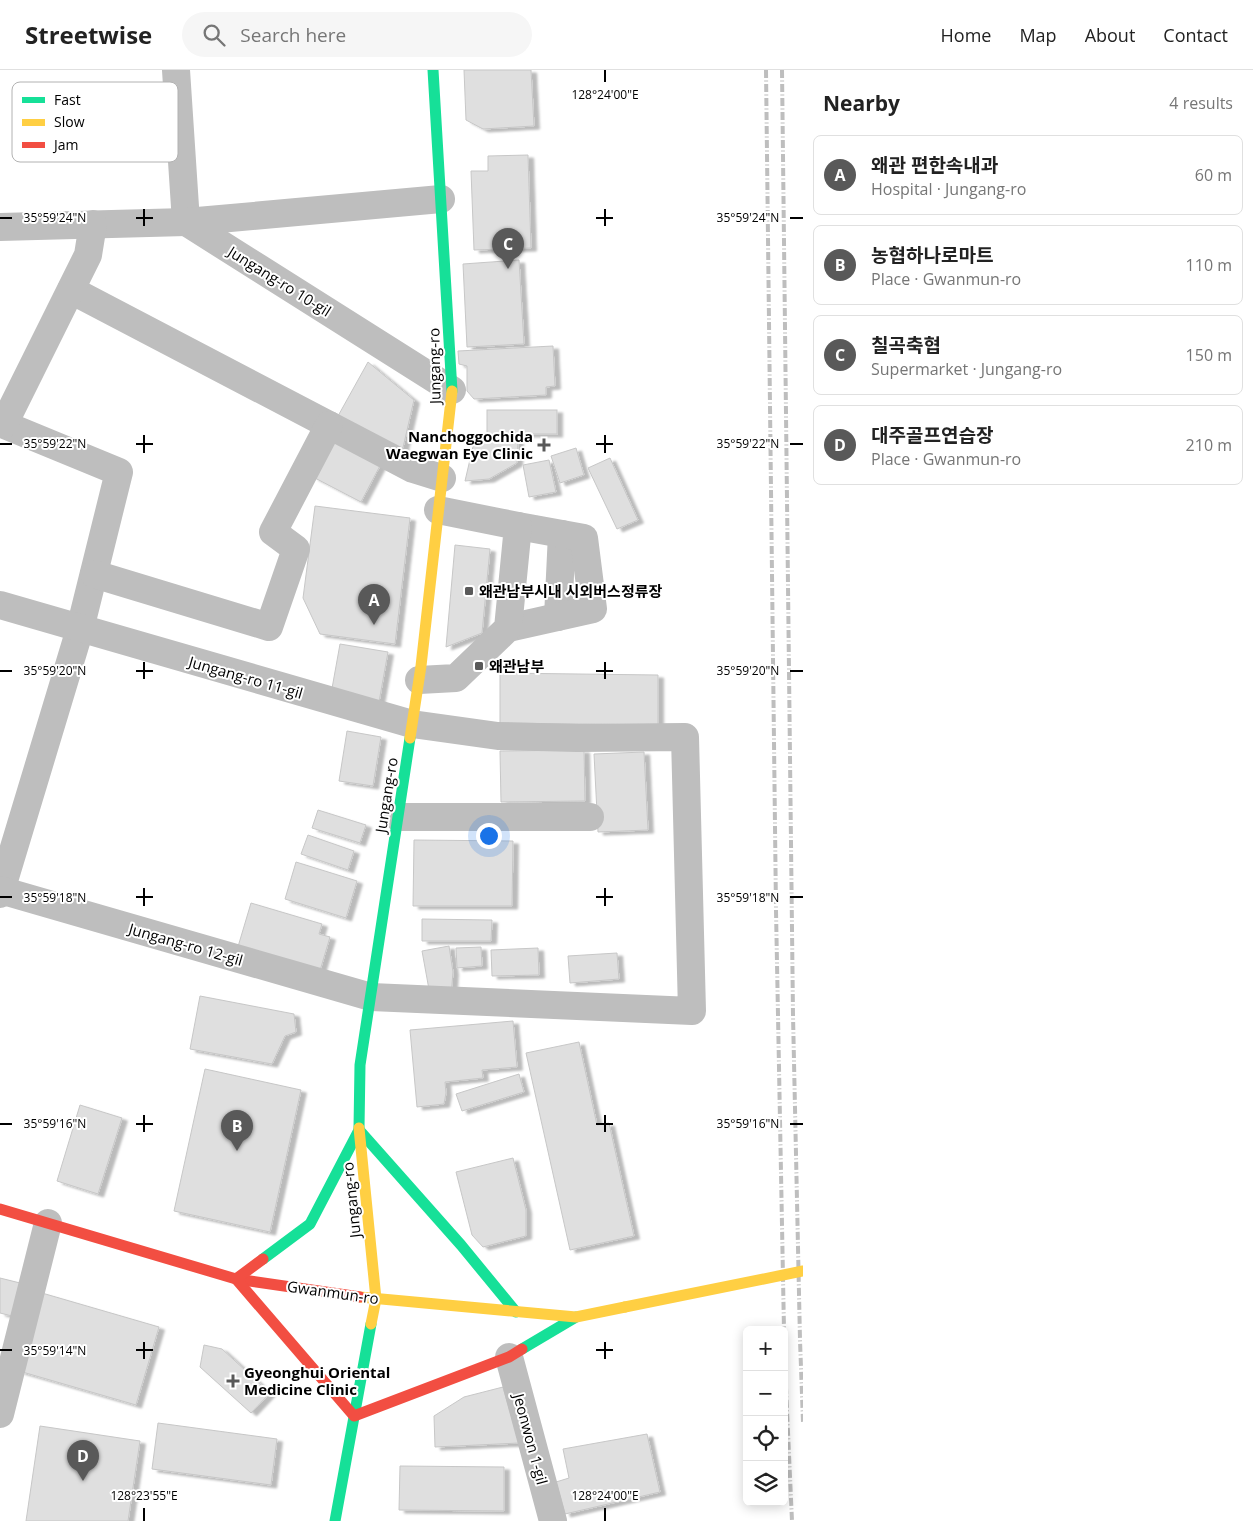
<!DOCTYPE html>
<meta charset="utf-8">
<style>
:root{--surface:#fff;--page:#f6f6f6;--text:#222;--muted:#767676;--line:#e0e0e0;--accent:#595959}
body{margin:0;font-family:"Open Sans","Noto Sans KR",sans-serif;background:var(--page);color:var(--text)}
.controls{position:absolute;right:15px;bottom:15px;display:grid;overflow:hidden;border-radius:8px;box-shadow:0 2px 12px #0003}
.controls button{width:45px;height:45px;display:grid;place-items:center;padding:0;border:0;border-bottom:1px solid var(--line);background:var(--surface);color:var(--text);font:25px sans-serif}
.you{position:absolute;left:488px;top:765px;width:18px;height:18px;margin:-12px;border:4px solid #fff;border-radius:50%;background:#1a73e8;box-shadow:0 0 0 8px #1a73e833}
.badge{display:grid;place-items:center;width:32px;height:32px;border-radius:50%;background:var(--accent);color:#fff;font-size:16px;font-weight:700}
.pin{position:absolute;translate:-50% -41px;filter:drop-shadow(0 1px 2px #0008)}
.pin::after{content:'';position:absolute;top:26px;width:18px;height:15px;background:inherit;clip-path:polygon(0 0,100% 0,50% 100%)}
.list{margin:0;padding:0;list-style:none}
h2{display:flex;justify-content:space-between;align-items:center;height:65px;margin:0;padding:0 20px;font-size:21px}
h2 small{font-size:16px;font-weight:400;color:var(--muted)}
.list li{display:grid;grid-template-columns:32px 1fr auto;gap:15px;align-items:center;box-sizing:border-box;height:80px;margin:0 10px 10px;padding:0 10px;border:1px solid var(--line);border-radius:8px}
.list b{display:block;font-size:19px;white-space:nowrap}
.list p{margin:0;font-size:16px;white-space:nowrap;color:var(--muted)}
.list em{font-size:16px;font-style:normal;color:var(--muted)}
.icon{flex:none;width:28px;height:28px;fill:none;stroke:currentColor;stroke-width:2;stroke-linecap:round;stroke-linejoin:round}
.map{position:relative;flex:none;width:803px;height:1451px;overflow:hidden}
header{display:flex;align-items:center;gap:30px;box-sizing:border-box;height:70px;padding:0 25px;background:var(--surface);border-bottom:1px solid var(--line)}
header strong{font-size:24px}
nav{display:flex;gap:28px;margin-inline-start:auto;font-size:18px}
.search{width:350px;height:45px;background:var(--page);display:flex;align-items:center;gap:12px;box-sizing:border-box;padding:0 18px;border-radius:28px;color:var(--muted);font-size:19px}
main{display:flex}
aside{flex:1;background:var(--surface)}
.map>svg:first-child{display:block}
</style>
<header>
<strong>Streetwise</strong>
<div class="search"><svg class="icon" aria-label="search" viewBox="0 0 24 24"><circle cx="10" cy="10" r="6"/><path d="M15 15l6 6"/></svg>Search here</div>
<nav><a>Home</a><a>Map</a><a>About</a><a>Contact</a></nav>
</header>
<main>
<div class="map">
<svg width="803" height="1451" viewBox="0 0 803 1451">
<defs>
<filter id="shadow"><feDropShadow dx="5.5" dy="3" stdDeviation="1" flood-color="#0004"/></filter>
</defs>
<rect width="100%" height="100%" fill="#fff"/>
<!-- building -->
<g fill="#dfdfdf" stroke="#c7c7c7" filter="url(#shadow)">
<polygon points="464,0 531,0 534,56 483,59 466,50"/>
<polygon points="528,85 531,178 474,180 471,101 488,101 488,86"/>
<polygon points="519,190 524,274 467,277 463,194"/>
<polygon points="553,276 555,316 546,317 546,325 474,329 467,321 467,296 459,294 458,281"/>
<polygon points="368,292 414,330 402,382 338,346"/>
<rect x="487" y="340" width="70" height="24"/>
<polygon points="334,367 382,392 361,432 313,407"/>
<polygon points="475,368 518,368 517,393 489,409 465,411"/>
<polygon points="576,378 584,405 560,413 551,386"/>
<polygon points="610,388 638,450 617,459 588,398"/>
<polygon points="549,390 556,422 529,427 523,395"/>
<polygon points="315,436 410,448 395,574 320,564 303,528"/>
<polygon points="455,475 490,479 482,563 446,577"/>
<polygon points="340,574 388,582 379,632 331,624"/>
<polygon points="500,603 658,605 658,655 500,653"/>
<polygon points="347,661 381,667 373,716 339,711"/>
<polygon points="584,680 585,731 501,732 500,681"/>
<polygon points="644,682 648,760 598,762 594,684"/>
<polygon points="318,740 366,755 360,773 312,758"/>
<polygon points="308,765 354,781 348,800 301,784"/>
<polygon points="414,770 513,771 512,836 413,836"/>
<polygon points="296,792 357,811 346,848 285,829"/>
<polygon points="251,833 322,854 319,864 330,867 319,904 237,880"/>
<polygon points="422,849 492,850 491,871 422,871"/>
<polygon points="449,876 453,902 451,927 430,925 422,881"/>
<polygon points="481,877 482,896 457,898 456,878"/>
<polygon points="538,878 539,905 492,906 491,880"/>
<polygon points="617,883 619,909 570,913 568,886"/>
<polygon points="200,926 294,944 296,962 285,966 272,994 190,979"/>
<polygon points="513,951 517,997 482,1000 483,1008 445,1012 446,1023 444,1034 417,1037 410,960"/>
<polygon points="579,972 597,1055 609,1053 634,1166 570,1180 526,983"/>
<polygon points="205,999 301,1020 270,1162 174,1141"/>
<polygon points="519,1004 524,1022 462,1041 456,1024"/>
<polygon points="80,1035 122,1048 98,1124 57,1111"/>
<polygon points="513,1088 526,1140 526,1166 483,1177 472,1165 456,1102"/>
<polygon points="0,1208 20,1213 12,1246 0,1243"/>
<polygon points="42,1223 159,1257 136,1335 19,1301"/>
<polygon points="204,1275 222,1279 270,1323 251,1343 200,1297"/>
<polygon points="503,1317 519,1373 435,1377 434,1346 464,1327"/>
<polygon points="158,1353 277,1369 271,1415 152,1399"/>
<polygon points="40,1356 140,1371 128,1451 26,1451"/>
<polygon points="647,1364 660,1422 565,1444 556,1412 569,1408 563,1379"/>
<polygon points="400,1396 504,1397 504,1441 399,1440"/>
</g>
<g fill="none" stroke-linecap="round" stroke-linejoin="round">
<!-- street -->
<g stroke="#bebebe" stroke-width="28">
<polyline points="176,0 186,152"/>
<polyline points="186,152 452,320"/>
<polyline points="0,157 186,152 441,129"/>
<polyline points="71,220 413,399 442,408"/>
<polyline points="0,353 119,402 80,559 0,824"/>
<polyline points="4,354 88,185 93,154"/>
<polyline points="94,504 269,557 296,479 273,462 329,355"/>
<polyline points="0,535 412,654 498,666 577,668 685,667 692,941 371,927 0,820"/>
<polyline points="558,547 562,464"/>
<polyline points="508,558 593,539 584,468 518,456"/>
<polyline points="419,610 456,608 508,558 518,456 438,440"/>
<polyline points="398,747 590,747"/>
<polyline points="509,1287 553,1451"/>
<polyline points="0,1344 48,1153"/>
</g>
<!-- fast -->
<g stroke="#16e098" stroke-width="11">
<polyline points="433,0 452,321"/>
<polyline points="359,1058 360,995 410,668"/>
<polyline points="263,1189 310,1154 359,1060 461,1175 516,1242"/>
<polyline points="522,1279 576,1247"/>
<polyline points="335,1451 371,1254"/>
</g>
<!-- slow -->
<g stroke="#ffcf43" stroke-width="11">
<polyline points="410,668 421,596 452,321"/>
<polyline points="359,1058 376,1229 371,1254"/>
<polyline points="360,1227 576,1247 625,1237"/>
</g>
<!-- jam -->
<g stroke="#f24e42" stroke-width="11">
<polyline points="0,1139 236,1209 360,1227"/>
<polyline points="263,1189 236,1209 354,1346 509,1287 522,1279"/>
</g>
<!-- rail -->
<g stroke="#bebebe" stroke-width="4" stroke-dasharray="8 2.5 1 2.5" stroke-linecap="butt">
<polyline points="766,0 776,840 784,1260"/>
<polyline points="782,0 793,945 800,1270 803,1352"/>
<polyline points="784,1274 792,1451"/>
</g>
<!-- slow-bridge -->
<polyline stroke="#ffcf43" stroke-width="11" points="625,1237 803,1201"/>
</g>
<!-- ticks -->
<path fill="none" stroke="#000" stroke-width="2" d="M605,0V12M144,139V156M605,139V156M0,148H12M136,148H153M596,148H613M790,148H803M144,365V383M605,365V383M0,374H12M136,374H153M596,374H613M790,374H803M144,592V609M605,592V609M0,601H12M136,601H153M596,601H613M790,601H803M144,818V836M605,818V836M0,827H12M136,827H153M596,827H613M790,827H803M144,1045V1062M605,1045V1062M0,1054H12M136,1054H153M596,1054H613M790,1054H803M144,1272V1289M605,1272V1289M0,1280H12M136,1280H153M596,1280H613M144,1438V1451M605,1438V1451"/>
<!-- markers -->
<g fill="#595959" stroke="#fff" stroke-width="2">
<path d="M541.5 367.5h5v5h5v5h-5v5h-5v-5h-5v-5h5z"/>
<rect x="464" y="516" width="10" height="10" rx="2.5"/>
<rect x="474" y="591" width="10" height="10" rx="2.5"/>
<path d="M230.5 1303.5h5v5h5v5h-5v5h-5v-5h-5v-5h5z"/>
</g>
<g text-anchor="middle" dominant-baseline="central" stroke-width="4" stroke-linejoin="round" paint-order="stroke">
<!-- street labels -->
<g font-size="15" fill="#000" stroke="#fff">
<text transform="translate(280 211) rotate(32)">Jungang-ro 10-gil</text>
<text transform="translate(434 296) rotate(-91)">Jungang-ro</text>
<text transform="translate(246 607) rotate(16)">Jungang-ro 11-gil</text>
<text transform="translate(386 725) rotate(-81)">Jungang-ro</text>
<text transform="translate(186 874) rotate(16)">Jungang-ro 12-gil</text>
<text transform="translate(351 1130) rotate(-96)">Jungang-ro</text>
<text transform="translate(333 1222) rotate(8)">Gwanmun-ro</text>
<text transform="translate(531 1369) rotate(75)">Jeonwon 1-gil</text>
</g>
<!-- poi labels -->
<g font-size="15" font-weight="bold" fill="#000" stroke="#fff" text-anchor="start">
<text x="533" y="366" text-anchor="end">Nanchoggochida<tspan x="533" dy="17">Waegwan Eye Clinic</tspan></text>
<text x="479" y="521">왜관남부시내 시외버스정류장</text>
<text x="489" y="596">왜관남부</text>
<text x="244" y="1302">Gyeonghui Oriental<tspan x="244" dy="17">Medicine Clinic</tspan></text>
</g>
</g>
<!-- legend -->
<rect x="12" y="12" width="166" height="80" rx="8" fill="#fff" stroke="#b2b2b2" stroke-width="1"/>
<rect x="22" y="27" width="23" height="6" fill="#16e098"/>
<rect x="22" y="49" width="23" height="7" fill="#ffcf43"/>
<rect x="22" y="72" width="23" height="6" fill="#f24e42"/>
<g font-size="14" fill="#000">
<text x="54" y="35">Fast</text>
<text x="54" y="57">Slow</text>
<text x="54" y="80">Jam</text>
</g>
<g font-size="12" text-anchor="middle" fill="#000" stroke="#fff" stroke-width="4" stroke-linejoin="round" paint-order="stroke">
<text x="605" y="29">128°24'00"E</text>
<text x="55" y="152">35°59'24"N</text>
<text x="748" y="152">35°59'24"N</text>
<text x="55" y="378">35°59'22"N</text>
<text x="748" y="378">35°59'22"N</text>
<text x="55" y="605">35°59'20"N</text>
<text x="748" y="605">35°59'20"N</text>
<text x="55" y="832">35°59'18"N</text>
<text x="748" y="832">35°59'18"N</text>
<text x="55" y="1058">35°59'16"N</text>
<text x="748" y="1058">35°59'16"N</text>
<text x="55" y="1285">35°59'14"N</text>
<text x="144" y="1430">128°23'55"E</text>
<text x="605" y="1430">128°24'00"E</text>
</g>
</svg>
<div class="controls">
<button>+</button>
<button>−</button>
<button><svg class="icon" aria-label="locate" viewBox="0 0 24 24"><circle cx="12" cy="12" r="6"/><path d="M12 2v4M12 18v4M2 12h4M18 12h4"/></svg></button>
<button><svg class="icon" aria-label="layers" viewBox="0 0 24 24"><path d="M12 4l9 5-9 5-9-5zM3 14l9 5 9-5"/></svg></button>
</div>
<div class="you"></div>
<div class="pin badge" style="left:374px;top:555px">A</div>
<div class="pin badge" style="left:237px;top:1081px">B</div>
<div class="pin badge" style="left:508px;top:199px">C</div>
<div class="pin badge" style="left:83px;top:1411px">D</div>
</div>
<aside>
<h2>Nearby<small>4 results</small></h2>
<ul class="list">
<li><span class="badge">A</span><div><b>왜관 편한속내과</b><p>Hospital · Jungang-ro</p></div><em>60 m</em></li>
<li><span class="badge">B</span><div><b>농협하나로마트</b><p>Place · Gwanmun-ro</p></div><em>110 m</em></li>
<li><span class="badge">C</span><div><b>칠곡축협</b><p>Supermarket · Jungang-ro</p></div><em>150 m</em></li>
<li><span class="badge">D</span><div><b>대주골프연습장</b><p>Place · Gwanmun-ro</p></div><em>210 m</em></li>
</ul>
</aside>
</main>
